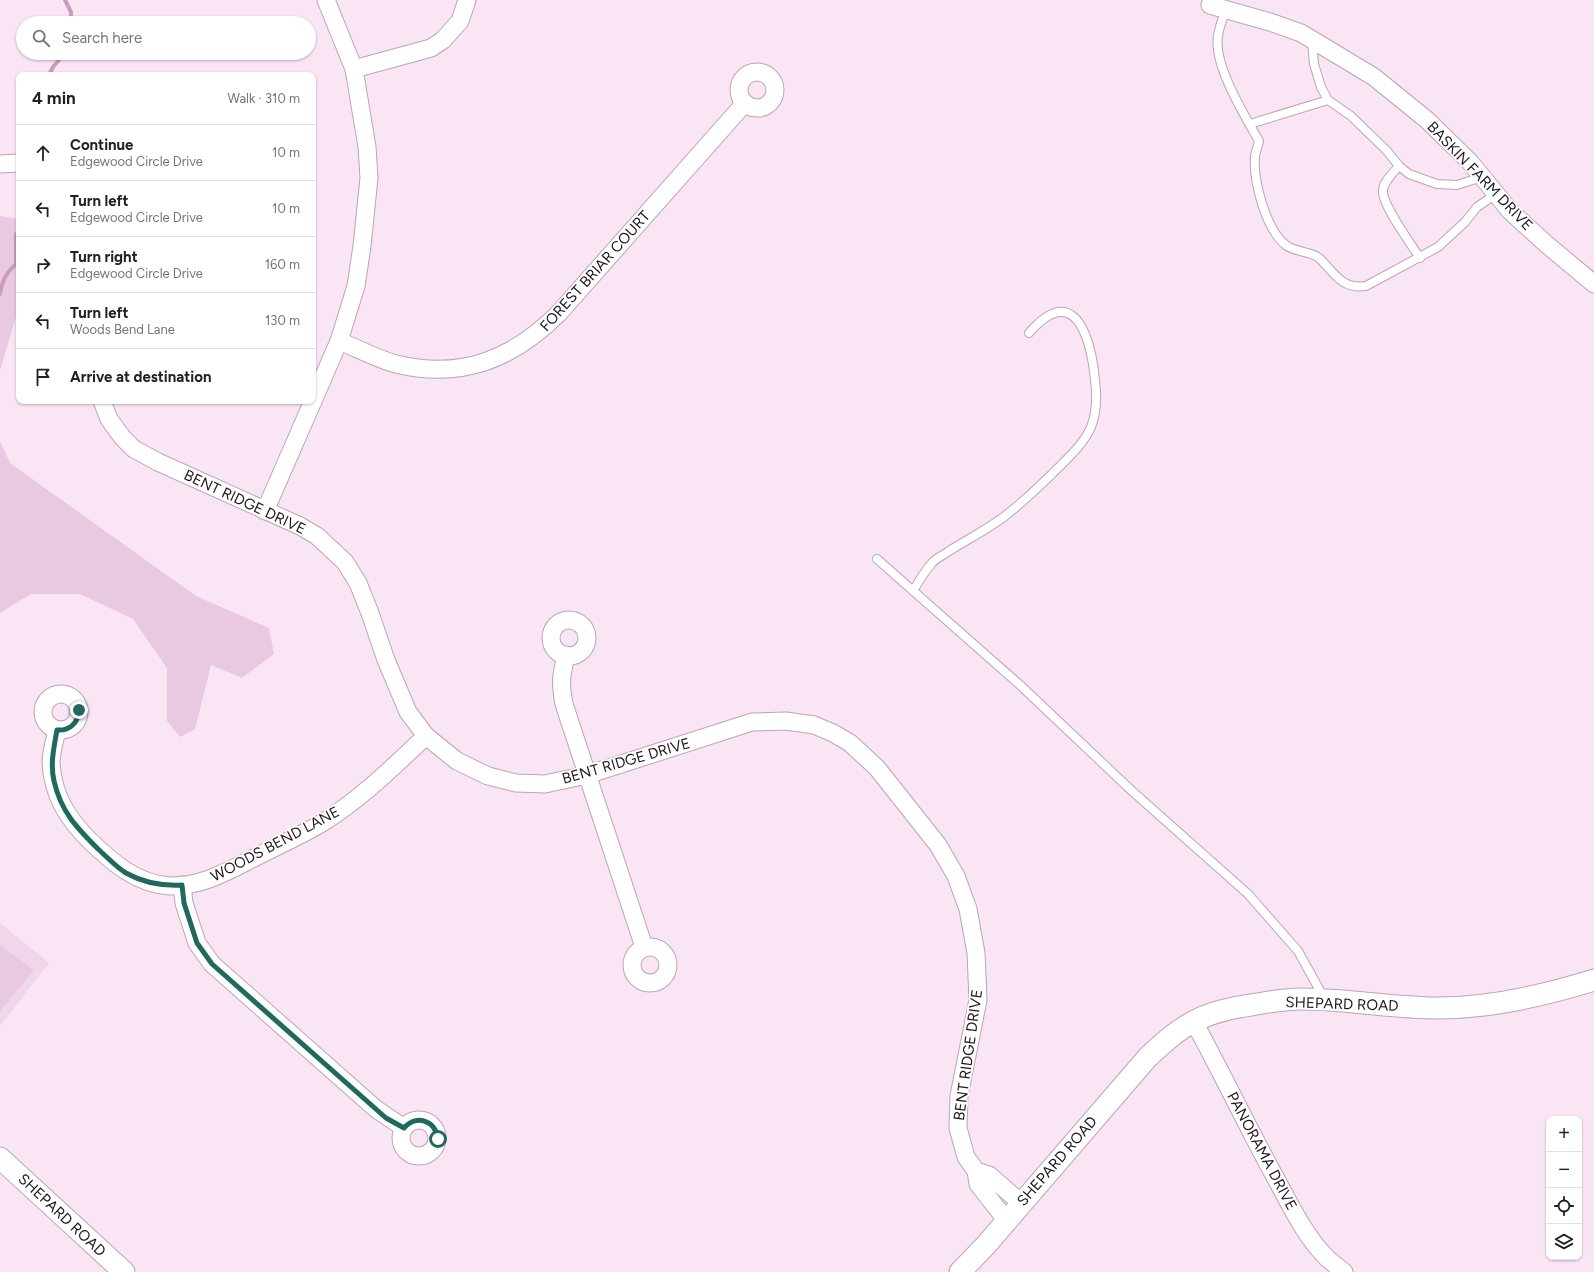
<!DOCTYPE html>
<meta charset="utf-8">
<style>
:root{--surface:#fff;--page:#f2f2f2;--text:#202124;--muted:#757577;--line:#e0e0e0}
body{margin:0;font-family:Figtree,sans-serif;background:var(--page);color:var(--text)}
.controls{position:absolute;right:12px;bottom:12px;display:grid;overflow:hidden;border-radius:8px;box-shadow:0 1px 3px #0004}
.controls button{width:36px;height:36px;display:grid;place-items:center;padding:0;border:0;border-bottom:1px solid var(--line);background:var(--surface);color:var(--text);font:20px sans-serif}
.stop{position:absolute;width:12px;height:12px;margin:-9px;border:3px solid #206960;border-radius:50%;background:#fff}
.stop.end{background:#206960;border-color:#fff;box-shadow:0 1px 4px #0008}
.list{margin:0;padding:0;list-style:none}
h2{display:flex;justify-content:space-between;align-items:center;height:52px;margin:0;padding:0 16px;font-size:17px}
h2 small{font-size:13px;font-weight:400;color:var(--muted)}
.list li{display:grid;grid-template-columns:26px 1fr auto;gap:12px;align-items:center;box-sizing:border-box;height:56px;padding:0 16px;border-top:1px solid var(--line)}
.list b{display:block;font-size:15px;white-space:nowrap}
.list p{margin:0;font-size:13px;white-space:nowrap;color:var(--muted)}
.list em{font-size:13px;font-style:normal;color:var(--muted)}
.icon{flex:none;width:22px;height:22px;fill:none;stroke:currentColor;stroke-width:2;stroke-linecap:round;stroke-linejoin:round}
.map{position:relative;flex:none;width:1594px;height:1272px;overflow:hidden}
.search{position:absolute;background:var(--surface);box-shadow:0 1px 3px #0004;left:16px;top:16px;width:300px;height:44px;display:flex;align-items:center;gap:10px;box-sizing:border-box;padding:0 14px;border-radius:22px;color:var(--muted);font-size:15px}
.panel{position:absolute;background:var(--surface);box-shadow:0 1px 3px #0004;left:16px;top:72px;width:300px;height:332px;border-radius:8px}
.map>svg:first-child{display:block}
</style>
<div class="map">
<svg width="1594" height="1272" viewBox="0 0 1594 1272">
<rect width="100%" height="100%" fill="#f9e5f4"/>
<!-- built -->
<polygon fill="#f0d6ea" points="0,923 49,963 0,1026"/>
<!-- green -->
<g fill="#e8c9e1">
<polygon points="0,216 19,219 19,307 0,370"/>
<polygon points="0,441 10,463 196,596 269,628 274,654 242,678 211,665 195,729 180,737 167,721 167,668 133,619 80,594 31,594 0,613"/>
<polygon points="0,945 34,970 0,1011"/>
</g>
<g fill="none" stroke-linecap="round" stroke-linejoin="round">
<!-- stream -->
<g stroke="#ca9cc0" stroke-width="4">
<polyline points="65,0 71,12 71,23"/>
<polyline points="49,75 53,67 65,53"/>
<path d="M0,294C2,281 6,273 16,264V234"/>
</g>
<defs>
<g id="service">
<path d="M1226,9C1223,18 1219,27 1218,36C1213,65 1245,116 1259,141C1258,146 1256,151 1255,156C1253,181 1266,231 1287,246C1296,252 1313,252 1319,258C1329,267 1339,284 1354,286C1358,287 1363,286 1366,286L1438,247L1465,222L1477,207L1496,194"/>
<polyline points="1312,41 1314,64 1321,87 1328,100 1351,116 1387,151 1399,166 1409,174 1437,184 1457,185 1482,177"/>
<polyline points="1250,124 1328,100"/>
<path d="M1399,166C1393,173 1382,183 1383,192C1383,206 1411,244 1420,258"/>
<polyline points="877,559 1020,685 1132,791 1248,894 1298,951 1324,998"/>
<path d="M913,591C919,581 924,572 932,563C936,558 944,555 949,551C968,539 988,529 1005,516C1024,501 1042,484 1059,467C1071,455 1084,443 1091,427C1099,407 1096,385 1093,364C1086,323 1068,288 1029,333"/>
</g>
<g id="minor">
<polyline points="1210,5 1270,22 1301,33 1374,77 1427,120 1470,162 1510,211 1545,243 1594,284"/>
<polyline points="354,69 431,48 443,40 460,21 467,0"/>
<circle cx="757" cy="90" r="18"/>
<polyline points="0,164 19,163"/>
<path d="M339,341C357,348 377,359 396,364C462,380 513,359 559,313L744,104"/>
<polyline points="102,401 109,419 122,437 134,449 158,462 300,526 317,536 345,562 358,583 370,613 386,660 408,712 426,736 457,761 488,776 516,783 545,784 587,775 752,722 786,721 814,725 833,733 850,743 877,768 938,845 956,876 968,909 976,953 978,1000 959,1096 958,1128 966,1157 976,1171 978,1184 1006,1220"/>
<polyline points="313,401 339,341 356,286 362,246 369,178 367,147 354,69 326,0"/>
<polyline points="265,511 313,401"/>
<circle cx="569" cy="638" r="18"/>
<path d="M566,655C561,677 560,682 564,704L644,947"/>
<circle cx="61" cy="712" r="18"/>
<path d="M57,730C55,740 51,752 51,763C53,796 68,819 90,841C113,863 137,884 170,886C200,887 226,872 252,859C275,847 300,836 322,823C361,799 393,767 426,736"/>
<polyline points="182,885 184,903 197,943 212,964 376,1109 404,1128"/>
<circle cx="650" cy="965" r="18"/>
<path d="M1194,1022C1222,1073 1247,1126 1275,1177C1290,1204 1305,1237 1328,1259C1333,1263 1339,1268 1344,1272"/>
<circle cx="419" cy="1138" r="18"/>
<polyline points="976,1171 989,1175 1021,1203"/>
</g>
<g id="tertiary">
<polyline points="0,1158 124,1272"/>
<path d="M960,1272L986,1245L1148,1057C1162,1044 1176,1031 1193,1022C1211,1012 1230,1008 1251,1005C1267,1002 1285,999 1302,999C1347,999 1392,1008 1437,1008C1491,1008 1543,996 1594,980"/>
</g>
</defs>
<!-- service casing -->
<use href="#service" stroke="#b9a6b5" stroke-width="10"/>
<!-- minor casing -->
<use href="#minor" stroke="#b9a6b5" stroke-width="19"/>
<!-- tertiary casing -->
<use href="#tertiary" stroke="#b9a6b5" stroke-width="23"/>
<!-- service -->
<use href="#service" stroke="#fff" stroke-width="8"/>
<!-- minor -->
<use href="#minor" stroke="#fff" stroke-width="17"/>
<!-- tertiary -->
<use href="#tertiary" stroke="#fff" stroke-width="21"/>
</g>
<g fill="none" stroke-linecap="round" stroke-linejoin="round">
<!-- route -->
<path stroke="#206960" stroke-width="5" d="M79,710C78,723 70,731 57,730C54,747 50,764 54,781C61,812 77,828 98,849C107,857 116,867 126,873C142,882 163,886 182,885L184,903L197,943L212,964L386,1118L404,1128C416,1114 435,1120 438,1139"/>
</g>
<g text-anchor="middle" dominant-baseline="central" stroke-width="3.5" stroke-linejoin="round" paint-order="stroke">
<!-- street labels -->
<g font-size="15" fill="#1d161c" stroke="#fff">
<text transform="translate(1480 176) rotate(46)">BASKIN FARM DRIVE</text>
<text transform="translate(595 271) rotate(-48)">FOREST BRIAR COURT</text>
<text transform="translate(245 502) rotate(25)">BENT RIDGE DRIVE</text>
<text transform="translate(626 761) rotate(-16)">BENT RIDGE DRIVE</text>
<text transform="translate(275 844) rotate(-28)">WOODS BEND LANE</text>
<text transform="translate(1342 1004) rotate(2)">SHEPARD ROAD</text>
<text transform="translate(968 1055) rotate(-82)">BENT RIDGE DRIVE</text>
<text transform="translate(1262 1151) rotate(62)">PANORAMA DRIVE</text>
<text transform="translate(1057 1161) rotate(-49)">SHEPARD ROAD</text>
<text transform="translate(62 1215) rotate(43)">SHEPARD ROAD</text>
</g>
</g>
</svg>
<div class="controls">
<button>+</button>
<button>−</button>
<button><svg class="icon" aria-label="locate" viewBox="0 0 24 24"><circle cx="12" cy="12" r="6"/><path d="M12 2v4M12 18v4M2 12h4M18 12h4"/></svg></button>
<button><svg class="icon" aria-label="layers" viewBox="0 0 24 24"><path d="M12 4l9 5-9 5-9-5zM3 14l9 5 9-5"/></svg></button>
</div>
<div class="stop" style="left:438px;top:1139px"></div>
<div class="stop end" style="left:79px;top:710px"></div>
<div class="search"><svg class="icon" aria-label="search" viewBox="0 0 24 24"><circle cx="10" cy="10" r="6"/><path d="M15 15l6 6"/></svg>Search here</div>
<section class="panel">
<h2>4 min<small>Walk · 310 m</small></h2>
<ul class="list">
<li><svg class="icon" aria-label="ahead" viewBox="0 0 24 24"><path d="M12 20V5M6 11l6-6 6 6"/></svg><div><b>Continue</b><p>Edgewood Circle Drive</p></div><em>10 m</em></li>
<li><svg class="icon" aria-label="left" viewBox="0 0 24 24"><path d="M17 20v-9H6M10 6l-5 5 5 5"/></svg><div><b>Turn left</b><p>Edgewood Circle Drive</p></div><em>10 m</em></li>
<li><svg class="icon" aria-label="right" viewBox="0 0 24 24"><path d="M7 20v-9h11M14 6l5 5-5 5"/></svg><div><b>Turn right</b><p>Edgewood Circle Drive</p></div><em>160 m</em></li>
<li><svg class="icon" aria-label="left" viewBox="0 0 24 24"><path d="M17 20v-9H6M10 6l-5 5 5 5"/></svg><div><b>Turn left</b><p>Woods Bend Lane</p></div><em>130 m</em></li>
<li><svg class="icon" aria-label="arrive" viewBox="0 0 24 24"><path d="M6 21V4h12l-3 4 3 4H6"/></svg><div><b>Arrive at destination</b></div></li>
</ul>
</section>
</div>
